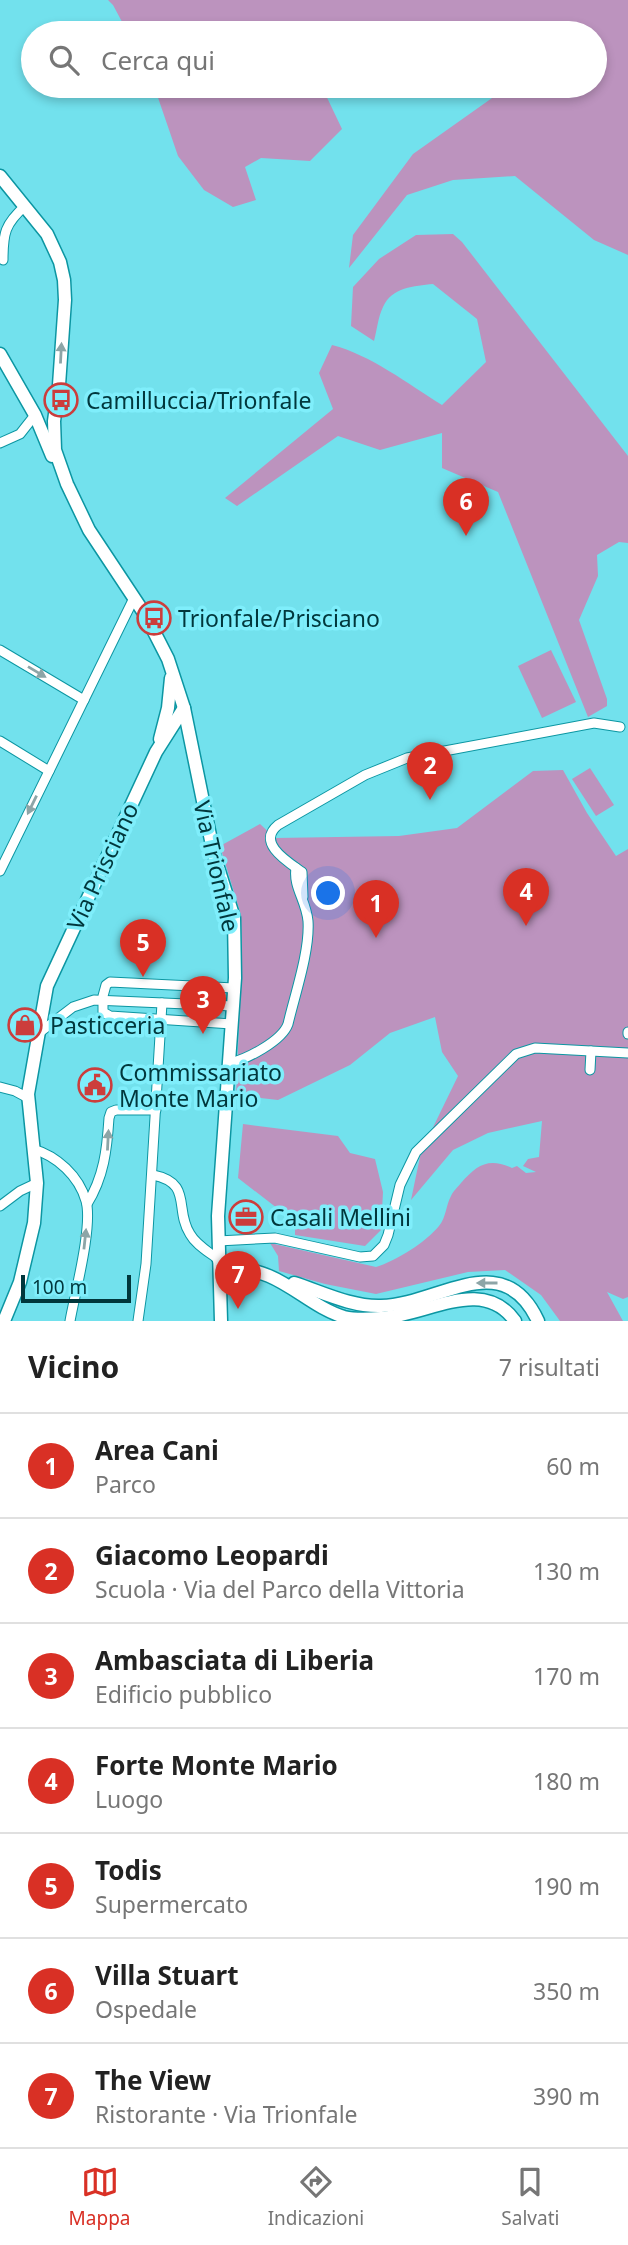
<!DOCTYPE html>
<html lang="it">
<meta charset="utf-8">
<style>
:root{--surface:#fff;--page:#f2f2f2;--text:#222;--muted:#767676;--line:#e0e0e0;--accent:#d93025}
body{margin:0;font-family:"Noto Sans",sans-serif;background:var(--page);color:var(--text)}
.scale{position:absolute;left:21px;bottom:18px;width:110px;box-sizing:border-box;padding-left:7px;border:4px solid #01373c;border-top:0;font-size:19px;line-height:24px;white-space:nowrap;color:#01373c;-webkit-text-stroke:5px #7feefb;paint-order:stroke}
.you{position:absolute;left:329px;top:894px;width:24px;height:24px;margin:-18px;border:5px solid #fff;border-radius:50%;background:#1a73e8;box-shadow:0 0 0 10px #1a73e833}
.badge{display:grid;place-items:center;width:46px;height:46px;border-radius:50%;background:var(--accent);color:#fff;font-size:23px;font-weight:700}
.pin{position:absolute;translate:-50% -58px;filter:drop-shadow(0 2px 4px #0008)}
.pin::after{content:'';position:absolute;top:37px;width:24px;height:21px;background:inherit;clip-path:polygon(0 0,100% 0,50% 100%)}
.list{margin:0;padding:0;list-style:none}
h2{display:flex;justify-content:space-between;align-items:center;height:91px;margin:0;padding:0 28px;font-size:30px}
h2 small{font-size:23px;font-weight:400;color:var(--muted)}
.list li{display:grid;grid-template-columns:46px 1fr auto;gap:21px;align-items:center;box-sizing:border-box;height:105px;padding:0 28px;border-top:2px solid var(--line)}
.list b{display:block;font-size:26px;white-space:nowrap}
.list p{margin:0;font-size:23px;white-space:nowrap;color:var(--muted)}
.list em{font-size:23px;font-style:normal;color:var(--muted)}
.icon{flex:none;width:38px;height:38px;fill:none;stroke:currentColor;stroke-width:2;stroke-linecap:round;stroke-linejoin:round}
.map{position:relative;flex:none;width:628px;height:1321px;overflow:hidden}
.search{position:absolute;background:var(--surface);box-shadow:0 4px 10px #0003;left:21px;right:21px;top:21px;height:77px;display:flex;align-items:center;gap:18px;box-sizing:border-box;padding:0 24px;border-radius:38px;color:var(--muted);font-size:26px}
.sheet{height:826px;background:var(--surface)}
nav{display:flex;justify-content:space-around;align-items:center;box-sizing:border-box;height:98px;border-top:2px solid var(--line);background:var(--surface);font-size:19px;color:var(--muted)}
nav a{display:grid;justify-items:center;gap:4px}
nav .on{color:var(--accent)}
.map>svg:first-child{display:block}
</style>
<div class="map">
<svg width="628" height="1321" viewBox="0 0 628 1321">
<rect width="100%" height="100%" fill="#72e1ed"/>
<!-- green -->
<g fill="#bc93be">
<polygon points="108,0 628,0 628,255 594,240 515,176 453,180 407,195 349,268 353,235 413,154 509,86 595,86 595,33 517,33 505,27 488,33 128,33 113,5"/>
<polygon points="154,86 323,86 322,87 342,129 310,161 261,158 245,167 256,200 233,207 204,190 178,156"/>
<path d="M453,234L462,242L628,456V543L619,542L597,555L598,576L579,620L607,699V706L588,717L498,492L442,468V433L380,450L338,436L237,506L225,498L333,409L319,373L332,345C371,355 408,384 442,405L486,362L477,319L433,284C414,286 392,287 383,307C378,317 377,330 374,341L351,326L353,287L379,259L416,235Z"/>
<polygon points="551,650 576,702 542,718 518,666"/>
<polygon points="590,768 614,805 596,816 572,779"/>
<path d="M563,770L587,813L616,856L628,849V1297L623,1299L607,1292L623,1321H560L541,1295L505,1270L468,1272L376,1294L325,1284L279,1271L278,1256L270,1243L376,1267C396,1261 426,1242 439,1226C446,1218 446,1205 451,1196C453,1191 458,1187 461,1183C477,1165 488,1157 512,1168L517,1166L526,1173L536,1172L523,1166L528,1159L539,1157L542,1121L488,1133L453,1150L411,1200L421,1152L458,1076L442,1052L435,1017L390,1033L350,1065L278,1100L236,1095L242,956L241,915L220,846L260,824L275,838L399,836L457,828L533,771Z"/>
<polygon points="243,1124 338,1136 350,1153 375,1159 383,1192 381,1230 365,1246 295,1235 295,1222 238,1178"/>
</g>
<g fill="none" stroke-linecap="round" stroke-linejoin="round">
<defs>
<g id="street">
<path d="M3,260C3,233 5,224 25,206"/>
<polyline points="0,443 20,434 35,415"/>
<polyline points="0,650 84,700"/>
<polyline points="0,741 49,771"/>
<polyline points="0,871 134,598"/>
<path d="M303,897L302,872C288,862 256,843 278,825L365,775L407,758L594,723L620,727"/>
<polyline points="232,1024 110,1016 103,1012 103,996 106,985 110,982 234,988"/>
<polyline points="628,1032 628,1034"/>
<polyline points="39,1033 73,1007 94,1000 233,1006"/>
<path d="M230,1063C247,1059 282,1041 288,1024C295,994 310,951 308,921C306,900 293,887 296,868"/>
<polyline points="590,1070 591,1051"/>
<polyline points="0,1087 15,1091 28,1098"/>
<path d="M33,1149C57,1156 79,1176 86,1201C93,1226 75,1293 70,1321"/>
<path d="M153,1175C193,1183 174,1209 190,1234C196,1245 209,1252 219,1260"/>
<path d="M87,1204C104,1177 107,1149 109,1118L111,1112L116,1110H156"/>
<polyline points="0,1206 20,1191 37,1183"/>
<polyline points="218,1241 275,1238 360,1257 373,1256 384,1245 388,1235 400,1185 416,1152 516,1054 535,1048 628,1053"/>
<polyline points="138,1321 146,1264 162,1003"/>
</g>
<g id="secondary">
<polyline points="0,176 47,234 60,262 64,280 65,300 59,385 54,421 55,450 67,484 89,530 146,616 168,659 184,708 214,855 234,918 235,978 218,1216 221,1321"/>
<polyline points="0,354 35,415 52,456"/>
<polyline points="160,739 168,708 171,678"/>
<path d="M219,1260C235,1268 253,1269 269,1276C295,1287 317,1309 344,1317C356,1320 369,1319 381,1318C427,1316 482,1275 515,1321"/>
<path d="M294,1283C322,1292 351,1307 381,1306C438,1305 503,1245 538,1321"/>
<polyline points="4,1321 20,1282 34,1223 37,1183 28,1094 47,986 156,752 184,708"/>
</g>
</defs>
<!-- street casing -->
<use href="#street" stroke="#0c96a2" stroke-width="11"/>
<!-- secondary casing -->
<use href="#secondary" stroke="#0c96a2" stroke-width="15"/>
<!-- street -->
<use href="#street" stroke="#fff" stroke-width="9"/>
<!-- secondary -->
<use href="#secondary" stroke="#fff" stroke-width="12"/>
</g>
<!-- one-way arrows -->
<defs><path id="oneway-solid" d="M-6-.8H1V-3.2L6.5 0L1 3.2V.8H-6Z" transform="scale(1.75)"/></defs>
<g fill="#8da5a7">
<use href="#oneway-solid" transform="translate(61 353) rotate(-87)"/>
<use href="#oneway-solid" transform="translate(37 672) rotate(31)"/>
<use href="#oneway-solid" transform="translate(32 805) rotate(116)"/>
<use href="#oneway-solid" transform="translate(108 1140) rotate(-87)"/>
<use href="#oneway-solid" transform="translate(85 1239) rotate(-84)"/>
<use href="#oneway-solid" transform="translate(487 1283) rotate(180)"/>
</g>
<!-- icons -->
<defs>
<symbol id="bus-ring" viewBox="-11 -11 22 22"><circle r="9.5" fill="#7feefb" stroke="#cc3d3c" stroke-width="1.5"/><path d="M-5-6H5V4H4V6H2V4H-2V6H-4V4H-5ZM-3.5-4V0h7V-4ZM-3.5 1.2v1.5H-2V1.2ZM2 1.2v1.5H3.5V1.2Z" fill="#cc3d3c"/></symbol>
<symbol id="shop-ring" viewBox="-11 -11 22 22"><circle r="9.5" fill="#7feefb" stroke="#cc3d3c" stroke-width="1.5"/><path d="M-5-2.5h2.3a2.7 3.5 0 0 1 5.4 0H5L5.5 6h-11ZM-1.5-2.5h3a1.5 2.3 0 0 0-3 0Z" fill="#cc3d3c"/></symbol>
<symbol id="civic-ring" viewBox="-11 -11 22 22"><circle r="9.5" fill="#7feefb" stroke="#cc3d3c" stroke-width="1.5"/><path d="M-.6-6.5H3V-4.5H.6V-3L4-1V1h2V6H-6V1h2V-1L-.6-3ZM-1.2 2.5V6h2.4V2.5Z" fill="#cc3d3c"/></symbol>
<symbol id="office-ring" viewBox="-11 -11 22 22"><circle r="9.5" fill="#7feefb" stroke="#cc3d3c" stroke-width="1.5"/><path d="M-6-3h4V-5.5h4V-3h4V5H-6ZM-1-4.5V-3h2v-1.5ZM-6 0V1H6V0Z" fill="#cc3d3c"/></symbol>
</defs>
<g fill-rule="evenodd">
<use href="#bus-ring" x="42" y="381" width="38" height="38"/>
<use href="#bus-ring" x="135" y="599" width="38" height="38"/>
<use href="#shop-ring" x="6" y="1006" width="38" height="38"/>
<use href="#civic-ring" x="76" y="1066" width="38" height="38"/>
<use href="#office-ring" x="227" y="1198" width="38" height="38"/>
</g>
<g text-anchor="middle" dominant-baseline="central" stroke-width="7" stroke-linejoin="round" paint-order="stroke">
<!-- poi labels -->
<g font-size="23" fill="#01373c" stroke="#7feefb" text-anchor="start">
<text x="86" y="400">Camilluccia/Trionfale</text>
<text x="178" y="618">Trionfale/Prisciano</text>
<text x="50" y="1025">Pasticceria</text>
<text x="119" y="1072">Commissariato<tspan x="119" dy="26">Monte Mario</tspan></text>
<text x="270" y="1217">Casali Mellini</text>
</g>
<!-- street labels -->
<g font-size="23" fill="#01373c" stroke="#7feefb">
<text transform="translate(102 866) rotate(-65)">Via Prisciano</text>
<text transform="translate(217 866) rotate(77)">Via Trionfale</text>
</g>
</g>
</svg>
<div class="scale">100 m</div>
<div class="you"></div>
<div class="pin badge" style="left:376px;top:938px">1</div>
<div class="pin badge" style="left:430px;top:800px">2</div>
<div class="pin badge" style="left:203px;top:1034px">3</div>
<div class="pin badge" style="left:526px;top:926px">4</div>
<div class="pin badge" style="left:143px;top:977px">5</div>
<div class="pin badge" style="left:466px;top:536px">6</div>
<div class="pin badge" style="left:238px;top:1309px">7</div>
<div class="search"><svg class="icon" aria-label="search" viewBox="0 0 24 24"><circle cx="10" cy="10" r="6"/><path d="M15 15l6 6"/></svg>Cerca qui</div>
</div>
<section class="sheet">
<h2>Vicino<small>7 risultati</small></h2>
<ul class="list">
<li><span class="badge">1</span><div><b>Area Cani</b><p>Parco</p></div><em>60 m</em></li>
<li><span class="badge">2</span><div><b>Giacomo Leopardi</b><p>Scuola · Via del Parco della Vittoria</p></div><em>130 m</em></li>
<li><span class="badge">3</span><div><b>Ambasciata di Liberia</b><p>Edificio pubblico</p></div><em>170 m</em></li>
<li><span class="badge">4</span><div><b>Forte Monte Mario</b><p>Luogo</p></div><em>180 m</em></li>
<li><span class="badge">5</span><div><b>Todis</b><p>Supermercato</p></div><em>190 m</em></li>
<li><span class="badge">6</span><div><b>Villa Stuart</b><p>Ospedale</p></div><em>350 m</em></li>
<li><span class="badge">7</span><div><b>The View</b><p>Ristorante · Via Trionfale</p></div><em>390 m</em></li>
</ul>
</section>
<nav>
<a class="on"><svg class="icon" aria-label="map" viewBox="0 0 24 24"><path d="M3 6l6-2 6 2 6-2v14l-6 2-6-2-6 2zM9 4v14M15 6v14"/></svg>Mappa</a>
<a><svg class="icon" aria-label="directions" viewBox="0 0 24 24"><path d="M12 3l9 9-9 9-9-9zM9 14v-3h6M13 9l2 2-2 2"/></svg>Indicazioni</a>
<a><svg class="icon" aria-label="saved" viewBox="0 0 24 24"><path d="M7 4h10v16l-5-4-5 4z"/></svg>Salvati</a>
</nav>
